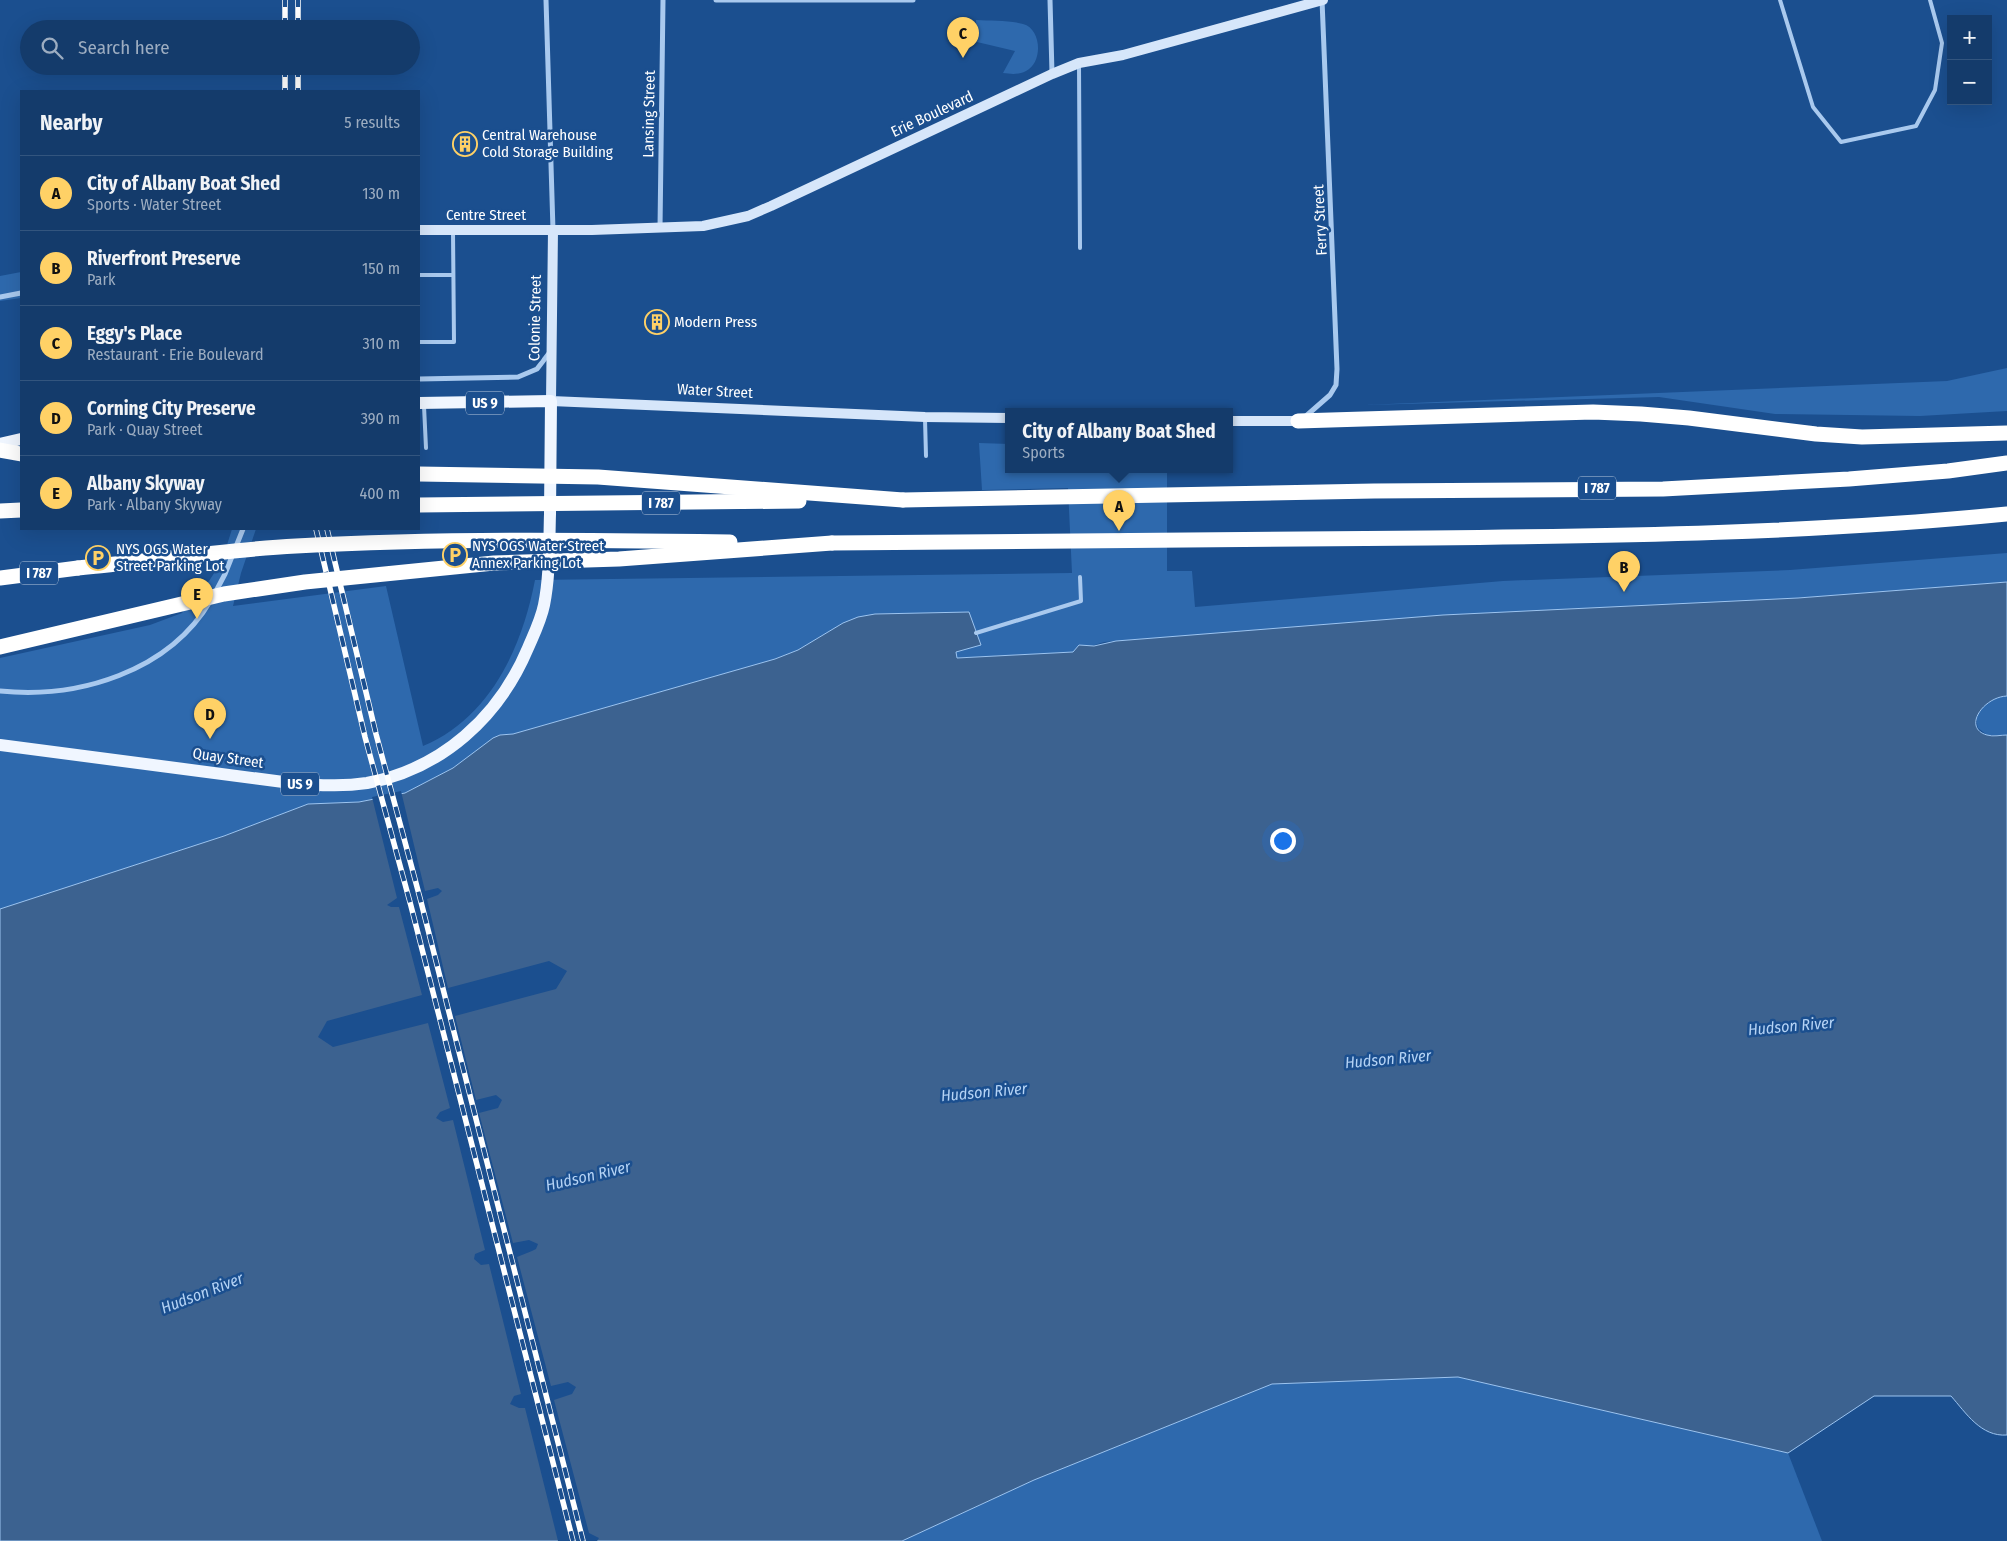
<!DOCTYPE html>
<meta charset="utf-8">
<style>
:root{--surface:#143b6b;--page:#1d4271;--text:#f1f3f6;--muted:#9dadc1;--line:#33557e;--accent:#ffd166}
body{margin:0;font-family:"Fira Sans Condensed",sans-serif;background:var(--page);color:var(--text)}
.controls{position:absolute;right:15px;top:15px;display:grid;overflow:hidden;border-radius:0px;box-shadow:0 5px 20px #0002}
.controls button{width:45px;height:45px;display:grid;place-items:center;padding:0;border:0;border-bottom:1px solid var(--line);background:var(--surface);color:var(--text);font:25px sans-serif}
.you{position:absolute;left:1282px;top:840px;width:18px;height:18px;margin:-12px;border:4px solid #fff;border-radius:50%;background:#1a73e8;box-shadow:0 0 0 8px #1a73e833}
.badge{display:grid;place-items:center;width:32px;height:32px;border-radius:50%;background:var(--accent);color:#111;font-size:16px;font-weight:700}
.pin{position:absolute;translate:-50% -41px;filter:drop-shadow(0 1px 2px #0008)}
.pin::after{content:'';position:absolute;top:26px;width:18px;height:15px;background:inherit;clip-path:polygon(0 0,100% 0,50% 100%)}
.popup{position:absolute;left:1005px;top:408px;width:228px;height:65px;box-sizing:border-box;display:grid;place-content:center;border-radius:0px;background:var(--surface);filter:drop-shadow(0 1px 4px #0005);font-size:16px;white-space:nowrap;color:var(--muted)}
.popup b{font-size:19px;color:var(--text)}
.popup::after{content:'';position:absolute;left:50%;top:100%;margin-left:-10px;border:10px solid transparent;border-top-color:var(--surface)}
.list{margin:0;padding:0;list-style:none}
h2{display:flex;justify-content:space-between;align-items:center;height:65px;margin:0;padding:0 20px;font-size:21px}
h2 small{font-size:16px;font-weight:400;color:var(--muted)}
.list li{display:grid;grid-template-columns:32px 1fr auto;gap:15px;align-items:center;box-sizing:border-box;height:75px;padding:0 20px;border-top:1px solid var(--line)}
.list b{display:block;font-size:19px;white-space:nowrap}
.list p{margin:0;font-size:16px;white-space:nowrap;color:var(--muted)}
.list em{font-size:16px;font-style:normal;color:var(--muted)}
.icon{flex:none;width:28px;height:28px;fill:none;stroke:currentColor;stroke-width:2;stroke-linecap:round;stroke-linejoin:round}
.map{position:relative;flex:none;width:2007px;height:1541px;overflow:hidden}
.search{position:absolute;background:var(--surface);box-shadow:0 5px 20px #0002;left:20px;top:20px;width:400px;height:55px;display:flex;align-items:center;gap:12px;box-sizing:border-box;padding:0 18px;border-radius:28px;color:var(--muted);font-size:19px}
.panel{position:absolute;background:var(--surface);box-shadow:0 5px 20px #0002;left:20px;top:90px;width:400px;height:440px;border-radius:0px}
.map>svg:first-child{display:block}
</style>
<div class="map">
<svg width="2007" height="1541" viewBox="0 0 2007 1541">
<rect width="100%" height="100%" fill="#1b4f8f"/>
<!-- green -->
<g fill="#2e69ad">
<path d="M976,20C991,21 1009,20 1023,24C1042,29 1043,63 1026,71C1018,75 1011,74 1003,73L1015,51L977,42Z"/>
<polygon points="21,272 21,298 0,301 0,276"/>
<polygon points="2007,368 2007,411 1920,416 1775,414 1659,397 1365,405 1947,381"/>
<path d="M979,443L1009,444V470H1167V571H1192L1195,607L1503,581L1790,570L2007,553V582L1798,598L1116,641L1104,642L1073,652L957,658L955,652L907,613L875,614L850,620L798,650L775,659L513,734L500,735L453,768L405,793L359,802L308,804L224,836L0,909V658L150,625L182,613L209,581L222,561L232,529H256L241,573L233,606L386,586L423,746C490,718 522,648 535,580L1072,573L1068,488L982,490Z"/>
<path d="M1999,696H2007V735H1987L1978,728C1973,711 1985,702 1999,696Z"/>
<polygon points="1458,1377 1788,1453 1822,1541 902,1541 1034,1480 1272,1384"/>
</g>
<!-- water -->
<path fill="#3c6290" stroke="#9cc4f0" d="M2007,582V696C1983,697 1962,728 1987,735C1993,737 2001,735 2007,735V1435C1981,1437 1966,1413 1951,1396H1874L1788,1453L1458,1377L1272,1384L1034,1480L902,1541H0V909L224,836L308,804L359,802L405,793L453,768L493,738L500,735L513,734L775,659L798,650L843,623L858,617L875,614L969,612L981,645L956,652L957,658L1073,652L1079,645L1094,646L1116,641L1443,615L1798,598Z"/>
<!-- pier -->
<polygon fill="#1b4f8f" points="401,791 425,891 438,888 442,891 438,895 427,899 448,988 549,961 567,971 556,989 455,1016 476,1100 496,1095 502,1100 498,1108 479,1113 513,1243 529,1240 538,1244 536,1249 532,1251 517,1257 551,1386 568,1382 576,1387 572,1394 554,1400 589,1533 599,1538 597,1541 558,1541 525,1408 519,1408 510,1404 514,1396 521,1394 489,1264 481,1265 474,1259 475,1254 485,1250 453,1120 443,1122 436,1118 440,1112 450,1108 428,1023 333,1047 318,1037 327,1021 422,995 399,907 391,907 387,905 397,898 372,797"/>
<g fill="none" stroke-linecap="round" stroke-linejoin="round">
<!-- lane -->
<g stroke="#a9c9ee" stroke-width="4">
<polyline points="1780,0 1813,107 1841,142 1916,126 1935,90 1942,43 1930,0"/>
<polyline points="1079,65 1080,248"/>
<polyline points="419,275 453,275"/>
<polyline points="419,342 454,342 453,232"/>
<polyline points="424,406 426,448"/>
<polyline points="925,419 926,456"/>
<polyline points="976,633 1081,601 1080,577"/>
</g>
<!-- street -->
<g stroke="#a9c9ee" stroke-width="5">
<polyline points="546,0 553,230"/>
<polyline points="716,0 913,0"/>
<polyline points="1050,0 1052,73"/>
<polyline points="660,228 663,0"/>
<polyline points="0,297 21,293"/>
<polyline points="419,379 518,377 537,369 550,352"/>
<polyline points="1306,416 1330,395 1336,385 1337,369 1322,0"/>
<polyline points="215,593 225,574 243,529"/>
<path d="M0,691C78,699 169,672 211,600"/>
</g>
<!-- secondary -->
<g stroke="#d6e6fa" stroke-width="10">
<polyline points="419,230 592,230 703,226 748,216 771,206 1052,74 1079,63 1123,55 1323,0"/>
<polyline points="553,230 551,401 925,417 1009,418"/>
<polyline points="1229,421 1298,421"/>
</g>
<!-- primary -->
<g stroke="#f0f6ff" stroke-width="12">
<polyline points="0,444 21,439"/>
<path d="M0,745L291,783C317,785 341,787 367,783C442,769 499,717 528,648C534,634 541,620 544,605C550,575 549,545 550,514C550,476 551,439 551,401L419,403"/>
</g>
<!-- highway -->
<g stroke="#fff" stroke-width="15">
<polyline points="1298,421 1593,412 1641,414 1689,418 1816,434 1862,437 2007,433"/>
<polyline points="0,450 21,454"/>
<polyline points="903,500 1374,491 1663,489 1849,479 1948,471 2007,463"/>
<polyline points="0,511 21,510"/>
<path d="M832,543C1031,541 1230,540 1429,538C1622,536 1815,533 2007,514"/>
<polyline points="0,578 78,568"/>
</g>
<defs>
<g id="rail">
<polyline points="285,29 285,0"/>
<polyline points="298,29 298,0"/>
<polyline points="285,66 285,91"/>
<polyline points="298,66 298,91"/>
<polyline points="316,529 365,737 411,906 573,1541"/>
<polyline points="327,529 376,734 420,898 583,1541"/>
</g>
</defs>
<!-- rail casing -->
<use href="#rail" stroke="#fff" stroke-width="5.5"/>
<!-- rail -->
<use href="#rail" stroke="#1b4f8f" stroke-width="4" stroke-dasharray="11" stroke-linecap="butt"/>
<!-- highway-bridge -->
<g stroke="#fff" stroke-width="15">
<polyline points="419,474 598,477 903,500"/>
<polyline points="419,505 799,501"/>
<path d="M78,568C150,561 222,550 296,546C440,538 585,540 730,542"/>
<polyline points="0,647 224,594 305,582 494,563 619,559 832,543"/>
</g>
</g>
<!-- icons -->
<defs>
<symbol id="building-ring" viewBox="-11 -11 22 22"><circle r="9.5" fill="#1b4f8f" stroke="#ffd166" stroke-width="1.5"/><path d="M-4-6H4V6H1V3H-1V6H-4ZM-2.5-4.3h1.7v1.8h-1.7ZM.8-4.3h1.7v1.8H.8ZM-2.5-1h1.7V.8h-1.7ZM.8-1h1.7V.8H.8Z" fill="#ffd166"/></symbol>
<symbol id="parking-ring" viewBox="-11 -11 22 22"><circle r="9.5" fill="#1b4f8f" stroke="#ffd166" stroke-width="1.5"/><path d="M-3.5-5.5H1a3.5 3.5 0 0 1 0 7H-1V5.5H-3.5ZM-1-3.4V-.6H.8a1.4 1.4 0 0 0 0-2.8Z" fill="#ffd166"/></symbol>
</defs>
<g fill-rule="evenodd">
<use href="#building-ring" x="451" y="130" width="28" height="28"/>
<use href="#building-ring" x="643" y="308" width="28" height="28"/>
<use href="#parking-ring" x="441" y="541" width="28" height="28"/>
<use href="#parking-ring" x="84" y="544" width="28" height="28"/>
</g>
<g text-anchor="middle" dominant-baseline="central" stroke-width="5" stroke-linejoin="round" paint-order="stroke">
<!-- shield labels -->
<g fill="#1b4f8f" stroke="#bbcadd" stroke-width="1">
<rect x="466" y="391.5" width="38" height="23" rx="4"/>
<rect x="1578" y="476.5" width="38" height="23" rx="4"/>
<rect x="642" y="491.5" width="38" height="23" rx="4"/>
<rect x="20" y="561.5" width="38" height="23" rx="4"/>
<rect x="281" y="772.5" width="38" height="23" rx="4"/>
</g>
<g font-size="14" font-weight="bold" fill="#fff">
<text x="485" y="403">US 9</text>
<text x="1597" y="488">I 787</text>
<text x="661" y="503">I 787</text>
<text x="39" y="573">I 787</text>
<text x="300" y="784">US 9</text>
</g>
<!-- street labels -->
<g font-size="15" fill="#fff" stroke="#1b4f8f">
<text transform="translate(649 114) rotate(-89)">Lansing Street</text>
<text transform="translate(932 114) rotate(-25)">Erie Boulevard</text>
<text x="486" y="215">Centre Street</text>
<text transform="translate(1320 220) rotate(-93)">Ferry Street</text>
<text transform="translate(535 318) rotate(-89)">Colonie Street</text>
<text transform="translate(715 391) rotate(3)">Water Street</text>
<text transform="translate(228 758) rotate(8)">Quay Street</text>
</g>
<!-- poi labels -->
<g font-size="15" fill="#fff" stroke="#1b4f8f" text-anchor="start">
<text x="482" y="135">Central Warehouse<tspan x="482" dy="17">Cold Storage Building</tspan></text>
<text x="674" y="322">Modern Press</text>
<text x="472" y="546">NYS OGS Water Street<tspan x="472" dy="17">Annex Parking Lot</tspan></text>
<text x="116" y="549">NYS OGS Water<tspan x="116" dy="17">Street Parking Lot</tspan></text>
</g>
<!-- water labels -->
<g font-size="16" font-style="italic" fill="#b5d3f5" stroke="#1b4f8f">
<text transform="translate(1791 1026) rotate(-5)">Hudson River</text>
<text transform="translate(1388 1059) rotate(-5)">Hudson River</text>
<text transform="translate(984 1092) rotate(-5)">Hudson River</text>
<text transform="translate(588 1176) rotate(-13)">Hudson River</text>
<text transform="translate(202 1293) rotate(-21)">Hudson River</text>
</g>
</g>
</svg>
<div class="controls">
<button>+</button>
<button>−</button>
</div>
<div class="you"></div>
<div class="pin badge" style="left:1119px;top:531px">A</div>
<div class="popup"><b>City of Albany Boat Shed</b>Sports</div>
<div class="pin badge" style="left:1624px;top:592px">B</div>
<div class="pin badge" style="left:963px;top:58px">C</div>
<div class="pin badge" style="left:210px;top:739px">D</div>
<div class="pin badge" style="left:197px;top:619px">E</div>
<div class="search"><svg class="icon" aria-label="search" viewBox="0 0 24 24"><circle cx="10" cy="10" r="6"/><path d="M15 15l6 6"/></svg>Search here</div>
<section class="panel">
<h2>Nearby<small>5 results</small></h2>
<ul class="list">
<li><span class="badge">A</span><div><b>City of Albany Boat Shed</b><p>Sports · Water Street</p></div><em>130 m</em></li>
<li><span class="badge">B</span><div><b>Riverfront Preserve</b><p>Park</p></div><em>150 m</em></li>
<li><span class="badge">C</span><div><b>Eggy's Place</b><p>Restaurant · Erie Boulevard</p></div><em>310 m</em></li>
<li><span class="badge">D</span><div><b>Corning City Preserve</b><p>Park · Quay Street</p></div><em>390 m</em></li>
<li><span class="badge">E</span><div><b>Albany Skyway</b><p>Park · Albany Skyway</p></div><em>400 m</em></li>
</ul>
</section>
</div>
